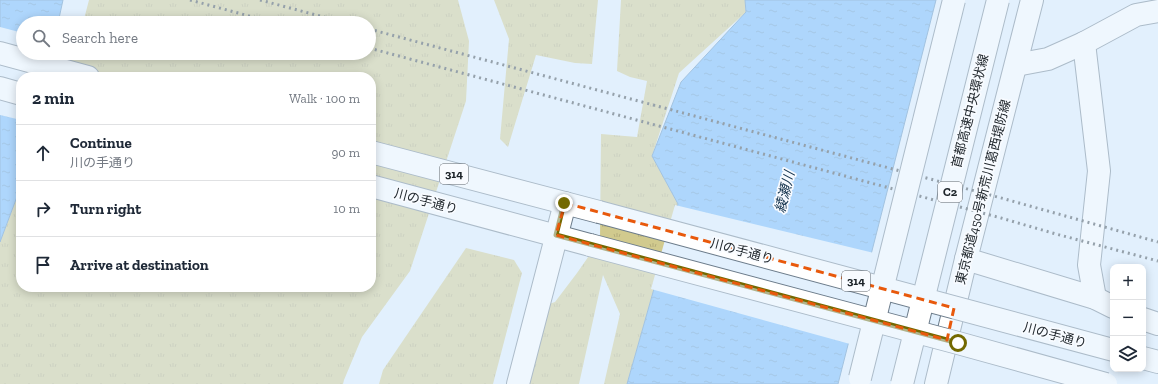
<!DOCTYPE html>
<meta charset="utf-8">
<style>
:root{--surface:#fff;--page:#f2f2f3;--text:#1f2937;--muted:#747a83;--line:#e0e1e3}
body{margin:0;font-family:"Zilla Slab","Noto Sans JP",serif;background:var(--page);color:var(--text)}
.controls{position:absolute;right:12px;bottom:12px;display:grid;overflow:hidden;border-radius:8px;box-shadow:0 2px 10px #0003}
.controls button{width:36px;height:36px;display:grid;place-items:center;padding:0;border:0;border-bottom:1px solid var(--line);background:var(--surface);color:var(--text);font:20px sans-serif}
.stop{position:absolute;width:12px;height:12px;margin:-9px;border:3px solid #736900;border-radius:50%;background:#fff}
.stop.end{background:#736900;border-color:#fff;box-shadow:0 1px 4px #0008}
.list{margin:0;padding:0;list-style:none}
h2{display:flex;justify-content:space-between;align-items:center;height:52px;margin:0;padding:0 16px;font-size:17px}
h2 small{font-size:13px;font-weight:400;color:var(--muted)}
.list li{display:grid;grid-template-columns:26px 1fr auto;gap:12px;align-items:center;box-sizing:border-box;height:56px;padding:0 16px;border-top:1px solid var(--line)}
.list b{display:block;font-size:15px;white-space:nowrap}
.list p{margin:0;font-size:13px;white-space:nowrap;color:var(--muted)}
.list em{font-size:13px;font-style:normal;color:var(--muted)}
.icon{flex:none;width:22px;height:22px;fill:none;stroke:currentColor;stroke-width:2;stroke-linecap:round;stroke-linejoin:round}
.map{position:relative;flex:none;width:1158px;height:384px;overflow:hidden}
.search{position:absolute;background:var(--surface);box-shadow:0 2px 10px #0003;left:16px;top:16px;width:360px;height:44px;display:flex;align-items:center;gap:10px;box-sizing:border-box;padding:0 14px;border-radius:22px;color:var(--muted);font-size:15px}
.panel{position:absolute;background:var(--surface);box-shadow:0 2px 10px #0003;left:16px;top:72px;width:360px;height:220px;border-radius:16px}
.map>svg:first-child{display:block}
</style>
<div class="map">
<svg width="1158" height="384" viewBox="0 0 1158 384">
<defs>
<pattern id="grass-tufts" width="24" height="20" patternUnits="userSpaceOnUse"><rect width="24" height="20" fill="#d1ca8e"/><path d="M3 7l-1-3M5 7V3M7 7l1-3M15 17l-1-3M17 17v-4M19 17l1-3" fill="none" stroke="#b3ad7b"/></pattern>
<pattern id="water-ripples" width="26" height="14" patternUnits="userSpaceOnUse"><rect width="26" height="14" fill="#6fb7fa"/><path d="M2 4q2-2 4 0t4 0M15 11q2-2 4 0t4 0" fill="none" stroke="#5b95cb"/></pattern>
</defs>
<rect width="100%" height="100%" fill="#e2f0fd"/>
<!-- grass -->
<g fill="url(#grass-tufts)">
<polygon points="89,0 458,0 469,41 466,101 410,271 362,337 344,380 343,384 0,384 0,242 21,186 21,287 371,287 371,77 62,77 71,53 369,53 369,23 83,23"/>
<polygon points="494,0 598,0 592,64 575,63 536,55 508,147 500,139 509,39"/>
<polygon points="621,0 745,0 746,12 679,73 652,156 678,204 627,384 604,384 620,314 603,275 579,384 523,384 543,306 555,302 577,273 600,240 601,134 637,137 647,81 630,77 617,71"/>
<polygon points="466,248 514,260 522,273 493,384 379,384 383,370"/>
</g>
<!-- water -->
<g fill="url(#water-ripples)" stroke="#568bbc">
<polygon points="0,0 63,0 58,23 23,23 23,53 21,77 21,186 0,242"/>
<polygon points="745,0 936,0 838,384 627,384 678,204 652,156 681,82 746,12"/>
</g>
<!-- pier -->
<g fill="#e2f0fd">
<polygon points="0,27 23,33 23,53 53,53 48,77 21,77 21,120 0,115"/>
<polygon points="675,205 874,253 850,344 651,289"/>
</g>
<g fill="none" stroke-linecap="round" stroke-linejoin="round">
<defs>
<g id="minor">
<polyline points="1084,43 1099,171 1089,265 1095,298"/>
<polyline points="1016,65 1048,59 1084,43 1136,15 1158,11"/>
<polyline points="966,259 1095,298 1113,307"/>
<polyline points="1143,319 1158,324"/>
<polyline points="518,384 565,203"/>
</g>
<g id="major">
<polyline points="0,53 88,77"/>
<polyline points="0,88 21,94"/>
<polyline points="371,152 599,212"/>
<polyline points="371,186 590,245"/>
<polyline points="1143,358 1158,362"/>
<polyline points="936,384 966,259 1032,0"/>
</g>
</defs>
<!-- minor casing -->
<use href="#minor" stroke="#6c7c8b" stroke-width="24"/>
<!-- major casing -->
<use href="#major" stroke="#6c7c8b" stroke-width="24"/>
<!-- minor -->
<use href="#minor" stroke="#fff" stroke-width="22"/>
<!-- major -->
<use href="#major" stroke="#fff" stroke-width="22"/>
<!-- rail -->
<g stroke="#384047" stroke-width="3" stroke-dasharray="2 4" stroke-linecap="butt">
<polyline points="190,0 275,23"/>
<polyline points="260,0 346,23"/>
<polyline points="369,29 1005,199 1158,242"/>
<polyline points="369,48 1001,218 1056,234 1158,261"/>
</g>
<defs>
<g id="major-bridge">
<polyline points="599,212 1113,350"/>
<polyline points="590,245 958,343 1106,384"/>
</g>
<g id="highway-bridge">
<polyline points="860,378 954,0"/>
<polyline points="902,384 998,0"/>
</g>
</defs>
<!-- major-bridge casing -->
<use href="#major-bridge" stroke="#6c7c8b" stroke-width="24" stroke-linecap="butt"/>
<!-- highway-bridge casing -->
<use href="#highway-bridge" stroke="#6c7c8b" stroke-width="24" stroke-linecap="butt"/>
<!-- major-bridge -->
<use href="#major-bridge" stroke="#fff" stroke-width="22"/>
<!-- highway-bridge -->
<use href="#highway-bridge" stroke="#fff" stroke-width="22"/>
</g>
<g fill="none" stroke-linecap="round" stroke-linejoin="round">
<!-- route -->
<polyline stroke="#736900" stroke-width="5" points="564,203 556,235 958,343"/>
</g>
<!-- marked area -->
<path d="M0 0H1158V384H0ZM565,203L954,308L947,340L556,235Z" fill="#e2f0fd" fill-opacity=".55" fill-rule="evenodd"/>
<path fill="none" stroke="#e8590c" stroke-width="3" stroke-dasharray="8 5" stroke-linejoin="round" d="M565,203L954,308L947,340L556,235Z"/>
<g text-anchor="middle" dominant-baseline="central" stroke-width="3.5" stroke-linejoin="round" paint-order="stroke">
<!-- shield labels -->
<g fill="#f8fbff" stroke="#5f646a" stroke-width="1">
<rect x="440" y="164" width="28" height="20" rx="3"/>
<rect x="938" y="182" width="24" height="20" rx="3"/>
<rect x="842" y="271" width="28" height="20" rx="3"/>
</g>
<g font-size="12" font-weight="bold" fill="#1d242a">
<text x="454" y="174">314</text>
<text x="950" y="192">C2</text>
<text x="856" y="281">314</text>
</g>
<!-- street labels -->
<g font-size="13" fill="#1d242a" stroke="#f8fbff">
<text transform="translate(970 111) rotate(-76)">首都高速中央環状線</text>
<text transform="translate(983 192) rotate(-76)">東京都道450号新荒川葛西堤防線</text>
<text transform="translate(426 201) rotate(15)">川の手通り</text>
<text transform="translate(742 251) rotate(15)">川の手通り</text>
<text transform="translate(1055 335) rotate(15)">川の手通り</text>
</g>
<!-- water labels -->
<g font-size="14" font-style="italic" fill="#14334d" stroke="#f8fbff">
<text transform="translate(785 192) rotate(-76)">綾瀬川</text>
</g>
</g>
</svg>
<div class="controls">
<button>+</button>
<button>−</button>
<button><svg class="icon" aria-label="layers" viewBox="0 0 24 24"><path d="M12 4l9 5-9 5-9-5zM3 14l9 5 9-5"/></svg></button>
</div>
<div class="stop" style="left:958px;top:343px"></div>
<div class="stop end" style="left:564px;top:203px"></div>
<div class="search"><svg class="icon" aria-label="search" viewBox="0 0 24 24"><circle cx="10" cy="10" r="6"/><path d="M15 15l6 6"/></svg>Search here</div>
<section class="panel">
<h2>2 min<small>Walk · 100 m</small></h2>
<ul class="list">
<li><svg class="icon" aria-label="ahead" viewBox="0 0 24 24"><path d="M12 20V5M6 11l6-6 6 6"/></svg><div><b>Continue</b><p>川の手通り</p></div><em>90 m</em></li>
<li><svg class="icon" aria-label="right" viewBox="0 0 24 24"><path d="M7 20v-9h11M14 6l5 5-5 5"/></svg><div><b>Turn right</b></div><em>10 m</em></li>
<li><svg class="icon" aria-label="arrive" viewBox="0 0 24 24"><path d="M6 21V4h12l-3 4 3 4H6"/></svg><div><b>Arrive at destination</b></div></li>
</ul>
</section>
</div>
